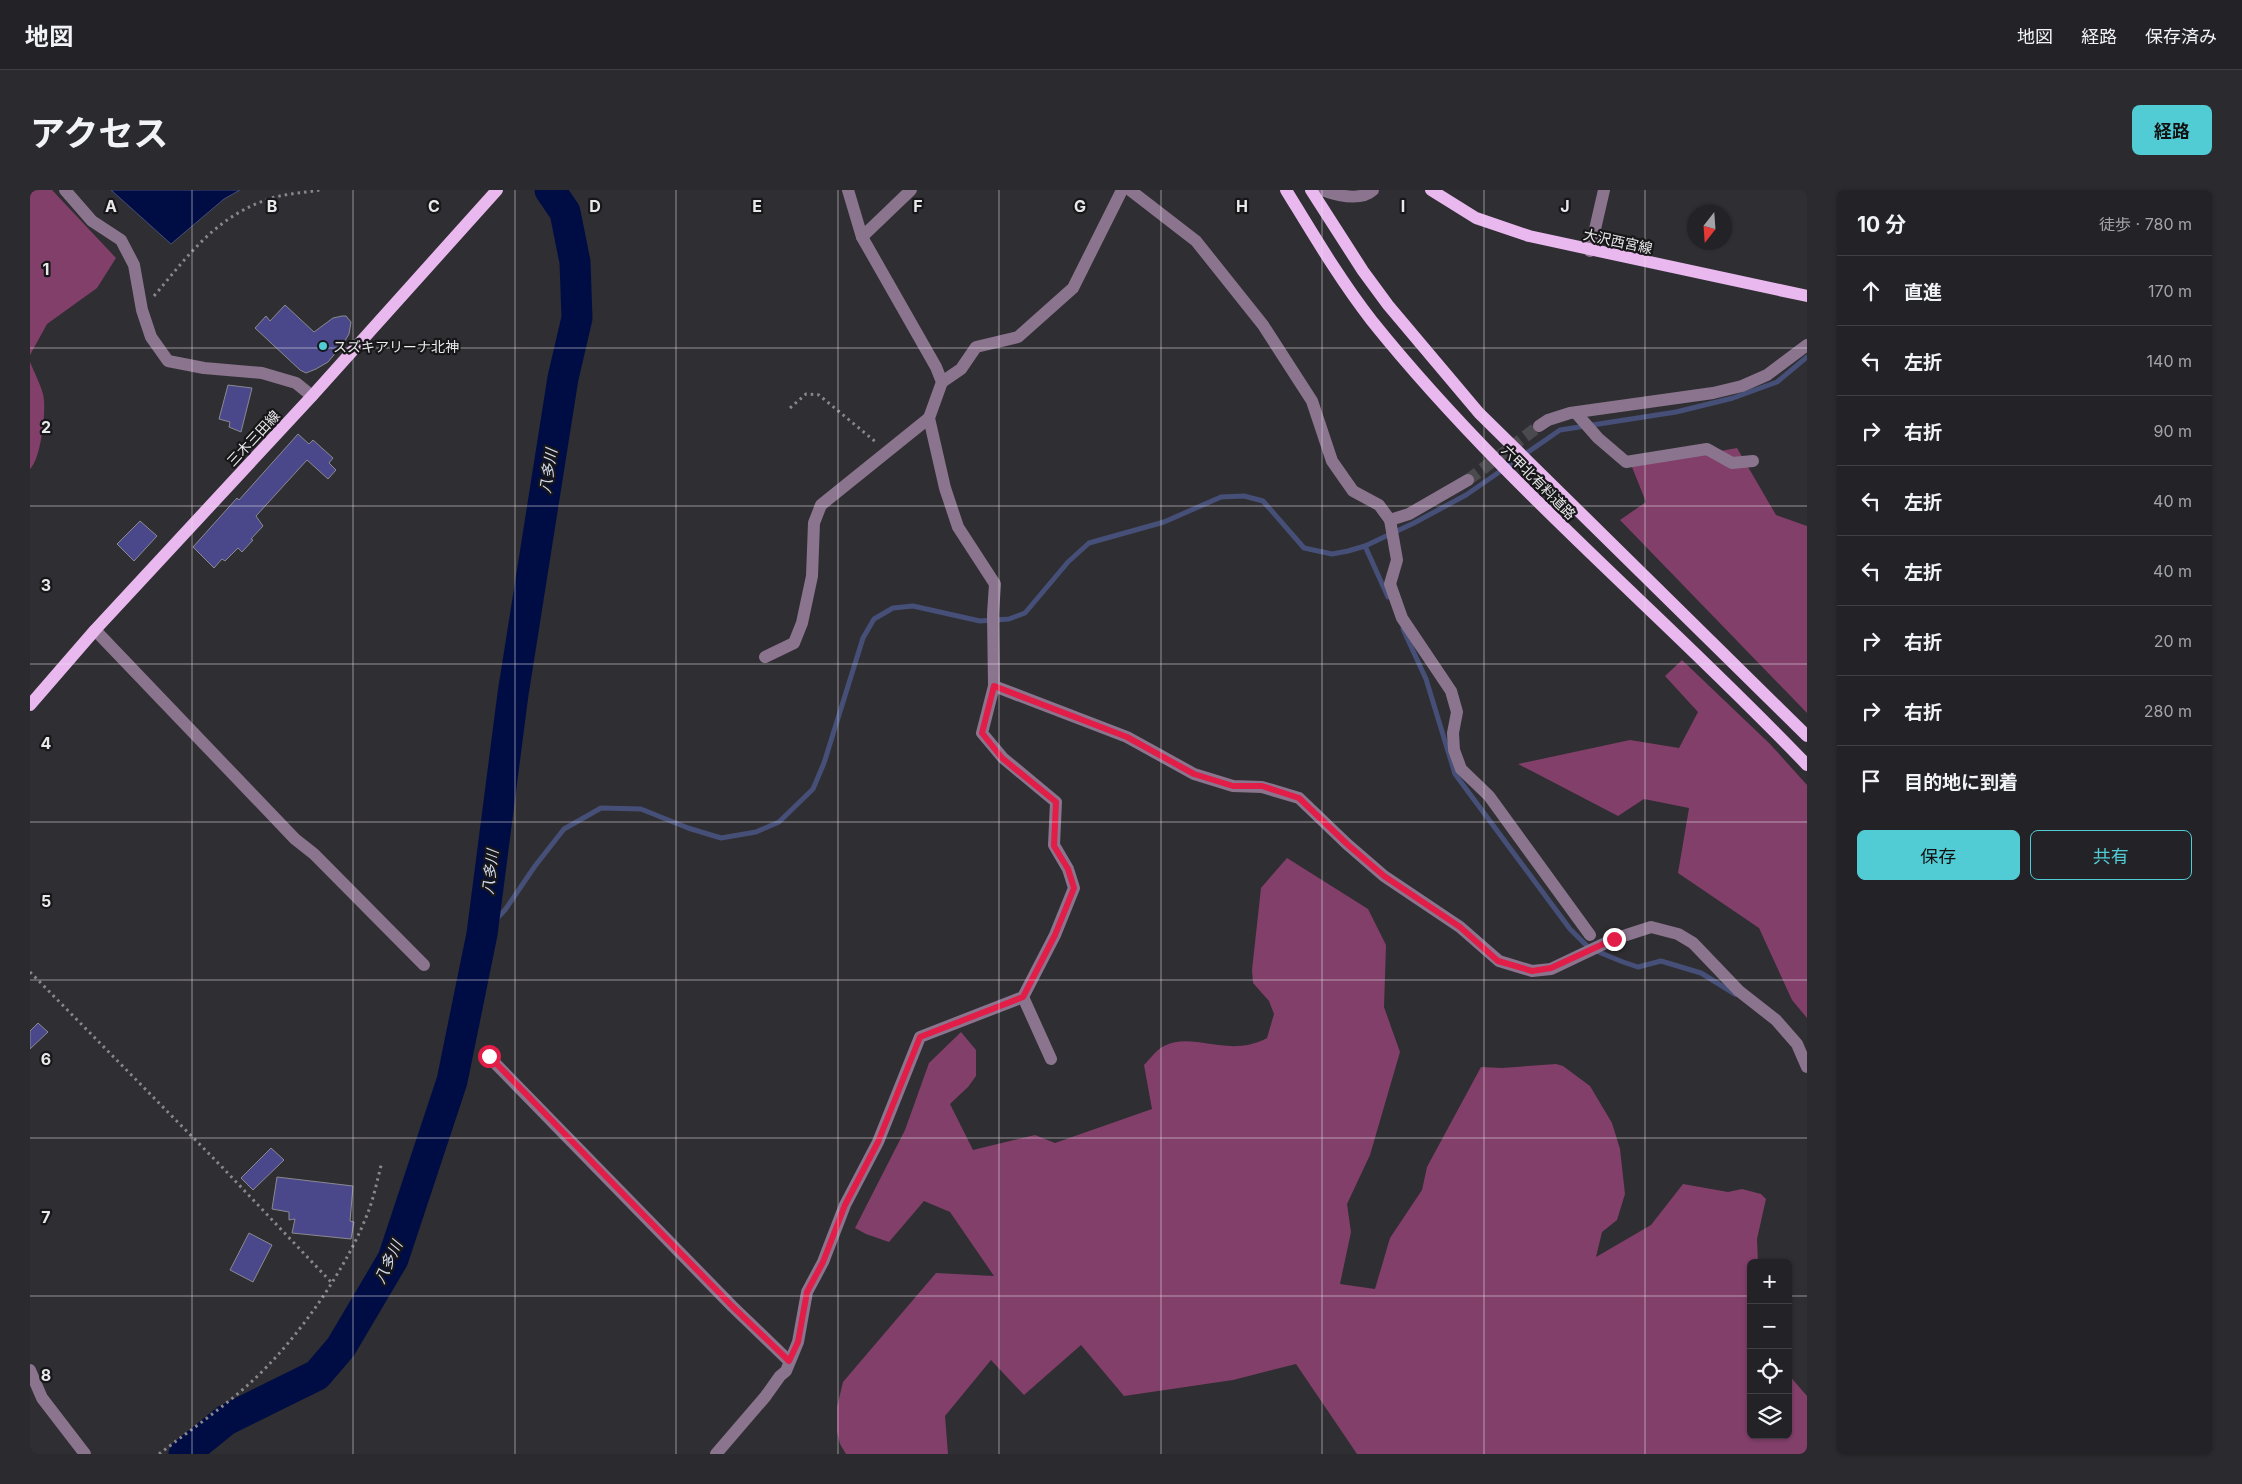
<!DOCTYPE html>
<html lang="ja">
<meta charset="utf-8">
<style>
:root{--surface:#232226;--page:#2b2a2e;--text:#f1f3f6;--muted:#a3a4a7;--line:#403f43;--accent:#51ccd4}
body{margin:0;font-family:Inter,"Noto Sans JP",sans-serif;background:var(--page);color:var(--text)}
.controls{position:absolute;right:15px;bottom:15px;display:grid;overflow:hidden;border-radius:8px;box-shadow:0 1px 4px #0004}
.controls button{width:45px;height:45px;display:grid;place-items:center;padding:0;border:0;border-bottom:1px solid var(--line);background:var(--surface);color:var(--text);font:25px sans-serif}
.compass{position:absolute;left:1657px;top:15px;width:45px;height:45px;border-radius:50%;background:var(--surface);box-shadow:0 1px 4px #0004;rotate:197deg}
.stop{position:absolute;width:15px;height:15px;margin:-11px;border:4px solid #e11d48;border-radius:50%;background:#fff}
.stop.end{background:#e11d48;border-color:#fff;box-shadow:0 1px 5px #0008}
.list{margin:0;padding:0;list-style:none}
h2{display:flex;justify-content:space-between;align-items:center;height:65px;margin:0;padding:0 20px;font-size:21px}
h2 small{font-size:16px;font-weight:400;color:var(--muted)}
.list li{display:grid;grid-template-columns:32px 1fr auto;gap:15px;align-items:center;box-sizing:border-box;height:70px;padding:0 20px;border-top:1px solid var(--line)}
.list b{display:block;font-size:19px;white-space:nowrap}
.list em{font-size:16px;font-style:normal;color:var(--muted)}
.actions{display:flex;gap:10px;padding:15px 20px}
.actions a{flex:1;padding:11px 0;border:1px solid var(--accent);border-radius:8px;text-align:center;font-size:18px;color:var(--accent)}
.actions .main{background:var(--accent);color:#111}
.icon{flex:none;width:28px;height:28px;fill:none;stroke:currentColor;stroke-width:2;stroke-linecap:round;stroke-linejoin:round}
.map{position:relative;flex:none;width:1777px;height:1264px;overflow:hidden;border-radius:8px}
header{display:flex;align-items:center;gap:30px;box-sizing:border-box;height:70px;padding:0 25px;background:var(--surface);border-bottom:1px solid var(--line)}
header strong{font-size:24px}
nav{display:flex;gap:28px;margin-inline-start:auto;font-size:18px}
.intro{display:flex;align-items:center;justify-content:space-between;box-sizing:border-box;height:120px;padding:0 30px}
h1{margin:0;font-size:35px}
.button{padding:12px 22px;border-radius:8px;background:var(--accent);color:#111;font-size:18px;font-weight:700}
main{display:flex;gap:30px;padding:0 30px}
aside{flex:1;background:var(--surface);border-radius:8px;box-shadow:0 1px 4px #0004}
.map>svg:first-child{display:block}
</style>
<header>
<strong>地図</strong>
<nav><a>地図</a><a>経路</a><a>保存済み</a></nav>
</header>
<div class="intro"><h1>アクセス</h1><a class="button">経路</a></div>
<main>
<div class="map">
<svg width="1777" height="1264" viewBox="0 0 1777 1264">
<rect width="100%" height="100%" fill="#2f2e32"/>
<!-- forest -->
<g fill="#823f6a">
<polygon points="0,0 22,0 86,68 67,98 17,134 0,165"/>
<path d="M0,172C4,182 10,193 13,204C17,219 11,269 0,279Z"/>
<polygon points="1707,258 1746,325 1777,336 1777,523 1590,330 1616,312 1602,277"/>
<polygon points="1652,470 1740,554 1777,595 1777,828 1762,810 1729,738 1648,683 1659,618 1614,609 1588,626 1488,574 1600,550 1649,558 1668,522 1635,486"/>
<path d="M1257,668L1338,719L1356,755L1354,817L1370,862L1340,965L1317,1014L1321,1042L1310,1094L1345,1099L1360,1048L1392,1000L1397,977L1451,877L1472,878L1526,874L1533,876L1560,896L1582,933L1590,959L1595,1004L1587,1030L1572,1042L1566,1067L1621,1035L1653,994L1698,1002L1712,999L1731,1004L1736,1009L1727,1049L1728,1073H1721V1245H1758V1184L1777,1206V1264H1327L1266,1174L1203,1190L1094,1206L1051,1155L994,1205L961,1170L915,1226L918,1264H816L810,1254L807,1242V1217L813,1192L906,1083L964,1086L920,1022L894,1011L859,1052L836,1044L825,1038L875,940L899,873L931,842L946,860V886L938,897L920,914L943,960L1005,945L1025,953L1122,919L1114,875C1120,869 1126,860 1134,856C1164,841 1198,869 1237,848L1244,824L1239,811L1223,793L1222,780L1231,698Z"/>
</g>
<!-- water -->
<polygon fill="#000d45" stroke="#464f77" points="81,0 210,0 194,9 141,54"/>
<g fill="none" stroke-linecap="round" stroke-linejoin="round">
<!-- stream -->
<g stroke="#464f77" stroke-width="5">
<polyline points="1335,356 1358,407"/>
<polyline points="1373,439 1396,489 1425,584 1540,739 1559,758 1593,772 1608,777 1631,771 1671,783 1705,804"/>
<polyline points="452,744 475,720 505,676 534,639 571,618 611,619 658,638 691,648 726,642 749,632 783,599 794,573 833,448 844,429 863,418 883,416 950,431 979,429 995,423 1038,372 1059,353 1134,332 1191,307 1214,306 1233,311 1274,358 1302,364 1318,361 1335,356 1384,333 1436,305 1530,240 1646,222 1703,208 1747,192 1777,167"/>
</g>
<!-- river -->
<polyline stroke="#000d45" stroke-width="31" points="154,1264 196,1230 287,1185 311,1157 363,1069 422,891 452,744 483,504 533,188 547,128 545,72 535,22 520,0"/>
</g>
<!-- building -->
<g fill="#4a488b" stroke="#8a8a90">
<polygon points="255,115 284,142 303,128 312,126 316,126 321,132 319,144 313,154 298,172 286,179 276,183 270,180 225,138 236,126 240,131"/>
<polygon points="198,195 222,198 211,242 199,237 200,232 189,229"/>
<polygon points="268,244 279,254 283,250 303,268 299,273 306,280 298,289 277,270 226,326 233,336 221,349 223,350 212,362 208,358 195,371 192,369 184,378 163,357 207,308 209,310"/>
<polygon points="110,331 127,346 104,371 87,354"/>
<polygon points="8,833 18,842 0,859 0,841"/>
<polygon points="241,958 254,970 223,1000 211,988"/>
<polygon points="247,987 323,996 320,1031 324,1032 321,1049 262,1043 265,1029 259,1030 259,1022 242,1019"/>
<polygon points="219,1043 242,1055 223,1092 200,1080"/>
</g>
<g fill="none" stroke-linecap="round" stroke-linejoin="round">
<!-- minor-tunnel -->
<polyline stroke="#4b4a4e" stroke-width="12" stroke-dasharray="12 6" stroke-linecap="butt" points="1438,290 1509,236"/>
<!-- path -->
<g stroke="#88878a" stroke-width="3" stroke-dasharray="2.5 4" stroke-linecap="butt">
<path d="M124,106C157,67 183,30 233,11C250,4 272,3 290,0"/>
<polyline points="760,218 776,204 789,205 847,253"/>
<polyline points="0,782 192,977 301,1092"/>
<path d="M129,1264C159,1241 191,1219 219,1194C267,1151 319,1076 340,1017C345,1002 348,987 352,972"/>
</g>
<!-- minor -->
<g stroke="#8b748e" stroke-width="12">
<polyline points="35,0 62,31 91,50 104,75 112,120 121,147 138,171 174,178 232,183 266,193 282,206"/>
<polyline points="818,0 832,47 906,177 912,192 899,228 915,298 928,337 965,394 963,424 964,496 1097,547 1164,584 1203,596 1232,597 1269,608 1317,654 1354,686 1430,737 1469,771 1502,781 1521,779 1584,749 1621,737 1648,744 1663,753 1709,801 1746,830 1767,854 1777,877"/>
<polyline points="1100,0 1166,51 1233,135 1282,211 1302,271 1323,301 1349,315 1360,330 1367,370 1360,394 1372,428 1421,501 1427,522 1423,543 1424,560 1431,579 1459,606 1560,745"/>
<path d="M1292,0C1306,5 1330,12 1343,0"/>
<polyline points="832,47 881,0"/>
<polyline points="1560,61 1574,0"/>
<polyline points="912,192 931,179 946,157 988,147 1043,98 1092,0"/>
<polyline points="1546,223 1568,248 1596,272 1677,259 1702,273 1723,271"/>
<polyline points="1509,236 1518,230 1540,223 1683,203 1712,196 1737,185 1777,155"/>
<polyline points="1360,330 1379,324 1438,290"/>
<polyline points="65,440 265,649 284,664 394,775"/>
<polyline points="735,467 764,453 772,433 782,386 784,333 791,315 899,228"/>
<polyline points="993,807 1021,869"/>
<polyline points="459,867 702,1116 759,1171"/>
<polyline points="0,1180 12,1208 55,1264"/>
<polyline points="686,1264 735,1207 750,1186 756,1181 768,1152 777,1102 793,1072 815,1015 848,952 890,847 993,807 1025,745 1044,698 1038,679 1024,655 1026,612 973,568 952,543 964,496"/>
</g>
<!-- major -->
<g stroke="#e9b8ef" stroke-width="12">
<path d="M1256,0C1283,44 1310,90 1342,131C1472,293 1634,425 1777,575"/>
<polyline points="1281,0 1333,81 1358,115 1449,223 1777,546"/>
<polyline points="1401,0 1446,28 1499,46 1777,106"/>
<polyline points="0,515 65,440 282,206 467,0"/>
</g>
</g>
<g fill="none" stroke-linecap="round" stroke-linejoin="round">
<!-- route -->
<polyline stroke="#e11d48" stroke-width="6" points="459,866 702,1116 759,1171 768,1152 777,1102 793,1072 815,1015 848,952 890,847 993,807 1025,745 1044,698 1038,679 1024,656 1026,612 972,568 952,543 964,496 1097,547 1164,584 1203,596 1232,596 1269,608 1317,654 1354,686 1430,737 1468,771 1502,781 1521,778 1584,749"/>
</g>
<!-- grid -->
<path fill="none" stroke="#e9e8eb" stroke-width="1" stroke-opacity="0.55" d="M162,0V1264M323,0V1264M485,0V1264M646,0V1264M808,0V1264M969,0V1264M1131,0V1264M1292,0V1264M1454,0V1264M1615,0V1264M0,158H1777M0,316H1777M0,474H1777M0,632H1777M0,790H1777M0,948H1777M0,1106H1721M1758,1106H1777"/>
<!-- markers -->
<circle fill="#51ccd4" stroke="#171619" stroke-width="2" cx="293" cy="156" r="5"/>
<g text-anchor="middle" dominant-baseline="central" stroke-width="4.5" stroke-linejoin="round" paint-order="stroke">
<!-- street labels -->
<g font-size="14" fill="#e9e8eb" stroke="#171619">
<text transform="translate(1588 51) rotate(12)">大沢西宮線</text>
<text transform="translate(223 248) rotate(-47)">三木三田線</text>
<text transform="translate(1509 292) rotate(45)">六甲北有料道路</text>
</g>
<!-- poi labels -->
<g font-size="14" fill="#e9e8eb" stroke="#171619" text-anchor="start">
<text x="303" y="156">スズキアリーナ北神</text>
</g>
<!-- water labels -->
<g font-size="15" font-style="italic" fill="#d2dcee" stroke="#171619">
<text transform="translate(518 281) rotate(-81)">八多川</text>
<text transform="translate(460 682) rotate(-83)">八多川</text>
<text transform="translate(358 1072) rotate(-65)">八多川</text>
</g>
</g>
<g font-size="16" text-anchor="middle" font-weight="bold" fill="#e9e8eb" stroke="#171619" stroke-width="4.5" stroke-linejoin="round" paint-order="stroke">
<text x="81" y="22">A</text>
<text x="242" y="22">B</text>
<text x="404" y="22">C</text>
<text x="565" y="22">D</text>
<text x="727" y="22">E</text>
<text x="888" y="22">F</text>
<text x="1050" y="22">G</text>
<text x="1212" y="22">H</text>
<text x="1373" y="22">I</text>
<text x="1535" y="22">J</text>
<text x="16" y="85">1</text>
<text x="16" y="243">2</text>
<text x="16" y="401">3</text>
<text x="16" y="559">4</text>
<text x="16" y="717">5</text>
<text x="16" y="875">6</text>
<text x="16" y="1033">7</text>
<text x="16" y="1191">8</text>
</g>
</svg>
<div class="controls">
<button>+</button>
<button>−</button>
<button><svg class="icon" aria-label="locate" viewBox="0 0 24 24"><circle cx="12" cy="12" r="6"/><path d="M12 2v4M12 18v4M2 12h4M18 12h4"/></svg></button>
<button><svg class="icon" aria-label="layers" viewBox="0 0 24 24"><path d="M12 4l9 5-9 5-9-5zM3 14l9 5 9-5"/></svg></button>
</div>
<svg class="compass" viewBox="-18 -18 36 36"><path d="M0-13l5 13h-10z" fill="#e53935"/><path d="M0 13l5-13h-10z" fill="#a3a4a7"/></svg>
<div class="stop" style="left:459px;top:866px"></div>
<div class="stop end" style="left:1584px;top:749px"></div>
</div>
<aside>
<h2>10 分<small>徒歩 · 780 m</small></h2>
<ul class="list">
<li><svg class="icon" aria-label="ahead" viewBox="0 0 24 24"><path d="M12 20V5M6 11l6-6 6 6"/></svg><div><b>直進</b></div><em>170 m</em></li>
<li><svg class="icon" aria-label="left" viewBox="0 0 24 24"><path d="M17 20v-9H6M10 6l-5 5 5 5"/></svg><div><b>左折</b></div><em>140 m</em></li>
<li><svg class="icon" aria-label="right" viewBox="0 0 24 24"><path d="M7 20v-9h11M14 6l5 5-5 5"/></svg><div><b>右折</b></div><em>90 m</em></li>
<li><svg class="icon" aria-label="left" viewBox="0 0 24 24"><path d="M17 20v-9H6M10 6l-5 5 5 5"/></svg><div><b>左折</b></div><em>40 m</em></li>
<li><svg class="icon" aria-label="left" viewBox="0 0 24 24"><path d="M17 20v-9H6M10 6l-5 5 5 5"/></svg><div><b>左折</b></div><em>40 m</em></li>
<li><svg class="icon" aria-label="right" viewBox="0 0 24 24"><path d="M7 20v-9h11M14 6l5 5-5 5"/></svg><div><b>右折</b></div><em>20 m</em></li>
<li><svg class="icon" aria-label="right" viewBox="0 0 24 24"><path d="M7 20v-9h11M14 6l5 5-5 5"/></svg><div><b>右折</b></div><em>280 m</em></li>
<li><svg class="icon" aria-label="arrive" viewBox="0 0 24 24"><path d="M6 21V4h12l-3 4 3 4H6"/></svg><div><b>目的地に到着</b></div></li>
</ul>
<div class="actions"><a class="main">保存</a><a>共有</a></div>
</aside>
</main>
